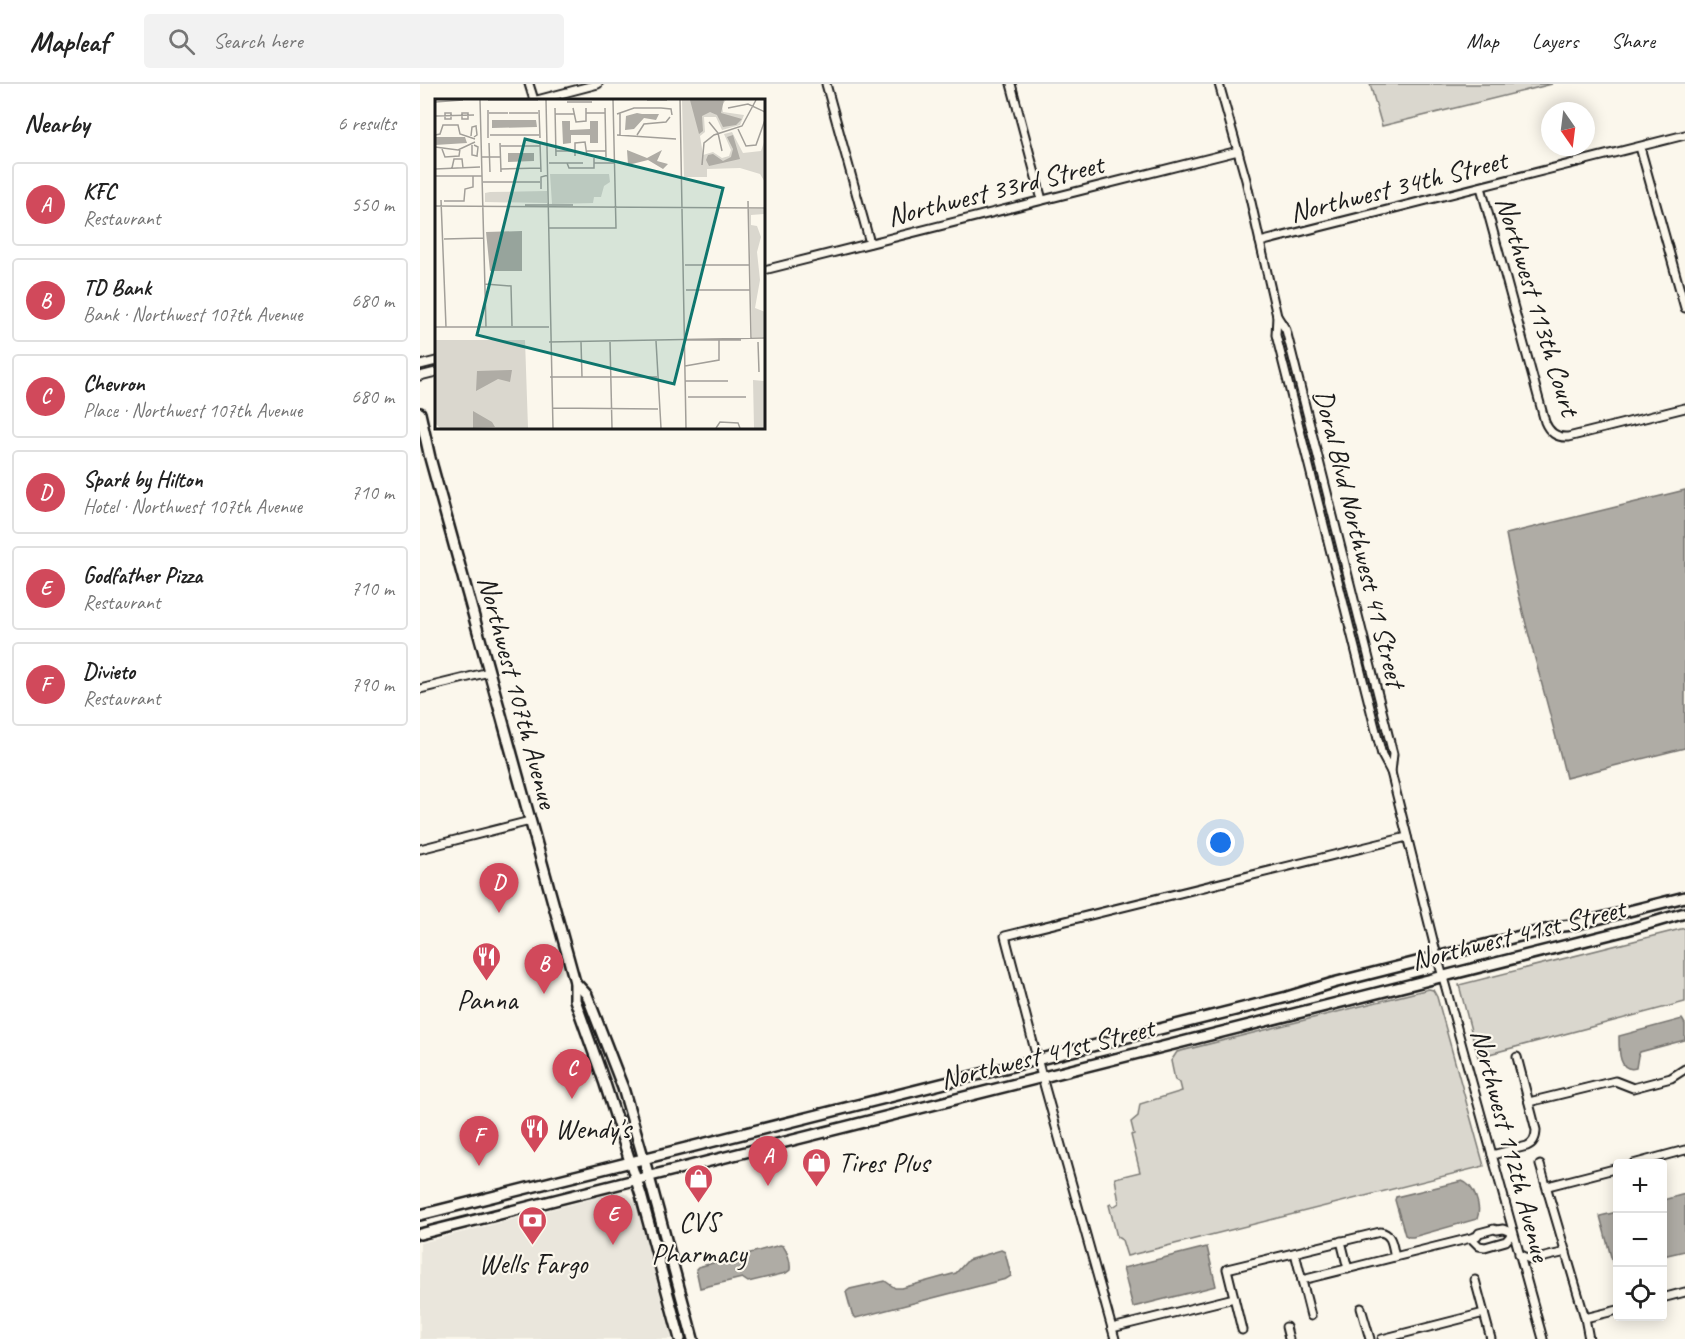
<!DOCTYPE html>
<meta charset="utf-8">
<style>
:root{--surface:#fff;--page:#f2f2f2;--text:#222;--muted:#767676;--line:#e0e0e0;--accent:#d1495b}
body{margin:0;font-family:Caveat,sans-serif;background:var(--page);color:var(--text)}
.controls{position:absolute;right:18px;bottom:18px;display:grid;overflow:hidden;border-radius:6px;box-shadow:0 3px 15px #0003}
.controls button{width:54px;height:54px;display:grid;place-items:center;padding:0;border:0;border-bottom:2px solid var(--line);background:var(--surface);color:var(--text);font:30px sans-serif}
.compass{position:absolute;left:1121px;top:18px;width:54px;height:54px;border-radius:50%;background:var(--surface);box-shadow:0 3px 15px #0003;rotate:166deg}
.you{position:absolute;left:801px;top:759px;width:21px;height:21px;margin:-15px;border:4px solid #fff;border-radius:50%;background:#1a73e8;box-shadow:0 0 0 9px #1a73e833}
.badge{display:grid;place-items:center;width:39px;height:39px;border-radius:50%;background:var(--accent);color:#fff;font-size:20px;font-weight:700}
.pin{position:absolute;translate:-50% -50px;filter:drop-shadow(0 2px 3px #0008)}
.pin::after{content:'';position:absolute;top:32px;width:21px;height:18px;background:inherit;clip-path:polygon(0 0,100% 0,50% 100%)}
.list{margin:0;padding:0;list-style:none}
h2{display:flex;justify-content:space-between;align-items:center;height:78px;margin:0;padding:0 24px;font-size:26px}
h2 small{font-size:20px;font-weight:400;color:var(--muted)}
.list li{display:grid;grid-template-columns:39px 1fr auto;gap:18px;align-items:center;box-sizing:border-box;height:84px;margin:0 12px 12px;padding:0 12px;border:2px solid var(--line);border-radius:6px}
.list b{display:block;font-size:22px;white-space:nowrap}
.list p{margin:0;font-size:20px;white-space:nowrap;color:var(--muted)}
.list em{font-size:20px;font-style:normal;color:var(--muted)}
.icon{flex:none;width:33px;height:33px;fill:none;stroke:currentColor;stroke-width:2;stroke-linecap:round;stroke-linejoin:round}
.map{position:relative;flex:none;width:1265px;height:1255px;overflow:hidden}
header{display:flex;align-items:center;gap:36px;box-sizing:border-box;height:84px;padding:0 30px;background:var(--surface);border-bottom:2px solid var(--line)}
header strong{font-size:28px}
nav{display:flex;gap:33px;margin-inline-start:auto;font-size:21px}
.search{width:420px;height:54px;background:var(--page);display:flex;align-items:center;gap:15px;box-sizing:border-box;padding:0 21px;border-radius:6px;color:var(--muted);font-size:22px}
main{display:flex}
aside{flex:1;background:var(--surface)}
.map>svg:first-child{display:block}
</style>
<header>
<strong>Mapleaf</strong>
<div class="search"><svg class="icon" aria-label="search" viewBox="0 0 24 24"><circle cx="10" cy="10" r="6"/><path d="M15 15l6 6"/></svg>Search here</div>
<nav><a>Map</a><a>Layers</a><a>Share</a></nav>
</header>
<main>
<aside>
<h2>Nearby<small>6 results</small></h2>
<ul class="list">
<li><span class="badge">A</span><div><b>KFC</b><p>Restaurant</p></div><em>550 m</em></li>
<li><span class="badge">B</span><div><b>TD Bank</b><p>Bank · Northwest 107th Avenue</p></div><em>680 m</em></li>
<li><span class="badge">C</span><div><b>Chevron</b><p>Place · Northwest 107th Avenue</p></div><em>680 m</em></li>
<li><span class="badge">D</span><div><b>Spark by Hilton</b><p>Hotel · Northwest 107th Avenue</p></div><em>710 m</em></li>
<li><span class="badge">E</span><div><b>Godfather Pizza</b><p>Restaurant</p></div><em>710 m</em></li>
<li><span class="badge">F</span><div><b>Divieto</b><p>Restaurant</p></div><em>790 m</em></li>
</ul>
</aside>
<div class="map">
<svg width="1265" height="1255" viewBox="0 0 1265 1255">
<rect width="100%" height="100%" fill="#fbf7ec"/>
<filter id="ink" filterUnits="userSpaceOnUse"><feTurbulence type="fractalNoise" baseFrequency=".0167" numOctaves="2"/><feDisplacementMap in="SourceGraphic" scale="12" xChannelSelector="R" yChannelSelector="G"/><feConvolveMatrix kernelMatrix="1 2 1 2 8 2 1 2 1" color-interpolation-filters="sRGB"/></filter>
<g filter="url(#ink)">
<!-- built -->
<polygon fill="#eae6dc" points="199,1108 209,1111 214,1116 217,1123 252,1255 0,1255 0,1159"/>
<!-- green -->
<g fill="#dad7ce" stroke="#7b7a75" stroke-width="1.5">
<polygon points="950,0 1132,0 962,42"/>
<polygon points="1265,844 1265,918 1058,973 1039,901"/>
<polygon points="1009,905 1013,906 1017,913 1064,1082 707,1172 702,1156 697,1153 689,1121 691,1120 693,1123 699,1119 695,1094 720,1088 711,1051 714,1050 711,1038 718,1032 720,1020 762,1007 760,999 755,996 751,977 757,968"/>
</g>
<!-- water -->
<g fill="#afaca5" stroke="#74726e" stroke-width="1.5">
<path d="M1265,406V664L1146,694C1127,613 1101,533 1086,450Z"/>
<path d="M1262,935L1265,940V956L1220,968L1218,972L1216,984C1198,989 1199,965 1199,952Z"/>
<path d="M1042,1097C1054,1101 1062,1123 1057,1135L993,1153H989L985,1151L975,1116L976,1113Z"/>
<polygon points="1265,1110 1265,1167 1243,1172 1243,1116"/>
<polygon points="1197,1128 1197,1183 1194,1184 1180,1132"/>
<path d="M360,1161L363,1162C368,1168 371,1179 370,1186L366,1189L328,1198L322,1194L280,1204L276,1185L278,1183Z"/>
<polygon points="787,1163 796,1202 713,1223 703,1184"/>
<polygon points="581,1166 585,1168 591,1192 586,1195 436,1234 432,1230 426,1208 430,1205 465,1197 475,1204 482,1204 536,1189 548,1176"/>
</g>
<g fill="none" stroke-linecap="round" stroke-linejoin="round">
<defs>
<g id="minor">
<polyline points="109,0 114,16"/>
<polyline points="406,0 450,159"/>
<polyline points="591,0 622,116"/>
<polyline points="799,0 826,96 840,158 857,232 856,251 962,671 971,688 1016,868 1123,1255"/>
<polyline points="117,16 178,0"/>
<polyline points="1220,63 1265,224"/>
<path d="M1061,103L1125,338C1129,348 1137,354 1148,353L1265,324"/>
<polyline points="840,158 1265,51"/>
<polyline points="344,186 818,67"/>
<polyline points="857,232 866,246 973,670 971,688"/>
<polyline points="0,281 16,277"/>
<polyline points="0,292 16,288"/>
<polyline points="0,605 69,588"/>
<polyline points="0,765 110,737"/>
<polyline points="1109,1018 1195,997 1213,1004 1251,994 1265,985"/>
<path d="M1072,1071L1107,1062C1114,1059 1116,1053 1116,1046L1097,973"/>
<polyline points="1213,1080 1265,1066"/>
<polyline points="1120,1081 1165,1234 1169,1255"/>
<polyline points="1128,1102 1198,1084"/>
<polyline points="921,1157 928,1185"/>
<polyline points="875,1169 891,1232"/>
<polyline points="1099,1170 1112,1176 1146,1168"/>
<polyline points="882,1196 1051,1154 1057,1152 1059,1149 1074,1145 1077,1146 1083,1145 1093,1149 1086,1157 1065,1163 1059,1162 1051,1154"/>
<polyline points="1055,1196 1071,1255"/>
<polyline points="1242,1214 1265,1208"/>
<polyline points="941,1224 950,1255"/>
<polyline points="1165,1234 1198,1226"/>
<polyline points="866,1243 869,1255"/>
<polyline points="692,1244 814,1214"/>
<path d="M822,1246L807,1185L960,1148C973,1150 972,1162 975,1173"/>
<polyline points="695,1255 622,993 585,852 987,753"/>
<polyline points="962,1255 1064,1229"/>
</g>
<g id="major">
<polyline points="0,329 10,374 155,898 155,916 185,1000 221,1111 260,1255"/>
<polyline points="155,898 167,911 203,1004 229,1093 273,1255"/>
<polyline points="0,1131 867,913 913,899 1096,853 1142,842 1153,841 1265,813"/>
<polyline points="0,1150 1207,846 1265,829"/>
</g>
</defs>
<!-- minor casing -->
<use href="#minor" stroke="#1c1c1c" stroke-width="11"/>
<!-- major casing -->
<use href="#major" stroke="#1c1c1c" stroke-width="14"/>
<!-- minor -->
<use href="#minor" stroke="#fbf7ec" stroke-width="7"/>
<!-- major -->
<use href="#major" stroke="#fbf7ec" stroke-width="9"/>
</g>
</g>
<!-- icons -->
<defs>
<symbol id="restaurant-pin" viewBox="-11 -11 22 30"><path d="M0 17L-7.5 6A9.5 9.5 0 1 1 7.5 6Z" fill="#d1495b" stroke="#fbf7ec"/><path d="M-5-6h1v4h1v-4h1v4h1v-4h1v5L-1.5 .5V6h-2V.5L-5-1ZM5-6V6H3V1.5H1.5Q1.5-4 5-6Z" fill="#fff"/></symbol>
<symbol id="shop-pin" viewBox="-11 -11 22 30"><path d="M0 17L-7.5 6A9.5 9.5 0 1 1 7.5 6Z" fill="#d1495b" stroke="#fbf7ec"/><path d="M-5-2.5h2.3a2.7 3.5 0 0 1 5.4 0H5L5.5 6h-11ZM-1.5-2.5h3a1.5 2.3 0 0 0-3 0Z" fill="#fff"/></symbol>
<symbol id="bank-pin" viewBox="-11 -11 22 30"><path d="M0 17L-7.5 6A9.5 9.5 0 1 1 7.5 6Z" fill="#d1495b" stroke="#fbf7ec"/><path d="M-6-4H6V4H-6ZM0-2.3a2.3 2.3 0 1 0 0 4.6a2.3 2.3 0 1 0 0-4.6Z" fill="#fff"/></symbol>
</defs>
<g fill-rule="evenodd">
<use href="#restaurant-pin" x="50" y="856" width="33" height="45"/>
<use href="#restaurant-pin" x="98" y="1028" width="33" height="45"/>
<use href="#shop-pin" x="380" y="1062" width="33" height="45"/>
<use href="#shop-pin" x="262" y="1078" width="33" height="45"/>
<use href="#bank-pin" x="96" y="1120" width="33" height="45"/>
</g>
<g text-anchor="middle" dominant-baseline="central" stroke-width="4.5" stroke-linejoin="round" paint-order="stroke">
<!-- street labels -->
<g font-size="28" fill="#1c1c1c" stroke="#fbf7ec">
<text transform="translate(978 102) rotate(-14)">Northwest 34th Street</text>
<text transform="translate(575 106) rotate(-14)">Northwest 33rd Street</text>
<text transform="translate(1118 222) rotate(73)">Northwest 113th Court</text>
<text transform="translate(940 454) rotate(76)">Doral Blvd Northwest 41 Street</text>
<text transform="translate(98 608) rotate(75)">Northwest 107th Avenue</text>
<text transform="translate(1098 850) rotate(-14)">Northwest 41st Street</text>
<text transform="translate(627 969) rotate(-14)">Northwest 41st Street</text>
<text transform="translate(1091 1061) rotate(75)">Northwest 112th Avenue</text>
</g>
<!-- poi labels -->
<g font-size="28" fill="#1c1c1c" stroke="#fbf7ec">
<text x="67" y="915">Panna</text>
<text x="135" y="1044" text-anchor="start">Wendy's</text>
<text x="418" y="1078" text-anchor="start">Tires Plus</text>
<text x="279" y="1137">CVS<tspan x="279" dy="32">Pharmacy</tspan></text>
<text x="113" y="1179">Wells Fargo</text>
</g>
</g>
<!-- overview -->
<g transform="translate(15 15)">
<rect width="330" height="330" fill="#fbf7ec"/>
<path d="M247,1H291L287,6L288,13L309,16L305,26L287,31L281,18H269L270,33L265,37L268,56L278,53L287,59L294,57L296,51L289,35L297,33L308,54L326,52L330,40V83L325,75L305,69L272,70V78H249ZM115,75H174L175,83L169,87L166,98H159L158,104L117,105ZM112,92V104L50,103V94L55,93ZM314,110H330V115L316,116V126L322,127L326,138L322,153L325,181L320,209L330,213V238H317ZM0,241H90L93,329H5L0,324ZM318,281L330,282V329H319Z" fill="#dad7ce"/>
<path d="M255,1H289L286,14L307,20L301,26L288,28L282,16L275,13L267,17L268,32L264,35ZM202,14L207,15H224L221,21L209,19L199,30L190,31L191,17ZM57,21H101L102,28L57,29ZM127,22H135V31L155,30V22H163V44H155V36H136V44L128,45ZM298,36L305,60L274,67L271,61L273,56L278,55L288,62L296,58L298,50L292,38ZM0,38H30L32,44L0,46ZM192,51L212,59L227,51L222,62L233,65L228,70L213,61L193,66ZM73,54H99V62L73,63ZM87,132V172H55L51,133ZM77,271L75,283L63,280L41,292L42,272ZM38,312L57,323L60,328L38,329Z" fill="#afaca5"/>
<path fill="none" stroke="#a29f99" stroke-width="1.5" d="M45,1L51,228M53,1H103M111,1L118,329M212,1H232M245,1L251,329M0,3L28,1M132,3H157M120,9L121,57M138,9L141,23L151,22V9M170,9L171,58M293,9L313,5L330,13M53,11V39M104,11L105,39M10,14H16V20H10ZM27,14H33V20H27ZM54,14H73M74,14H103M151,14H170M185,14V36M120,15H139M182,15L199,9H226L236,10L237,16M0,17L39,16M274,23L283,34L287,52M303,30L311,47L321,46L330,21M0,36L5,35L8,26H23L25,35L40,40M55,36H74M73,36H104M182,36L241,40H236M202,36L209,25L231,23L235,18M36,37L37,28L41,27L42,36L39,38M54,44L55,73M65,44L66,73M105,44L106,73M37,46V56L42,57L43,48L39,46M66,47H105M0,48L23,51L40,43M7,50L10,58L24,57L25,50M121,52H140M152,52H171M140,57V44L150,43L152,57M47,58H66M114,64H148M132,64L134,69H159V59M159,64H179M267,66L269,44L279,36L307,27L321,1M17,69L19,60H27L28,69M0,70L45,68M66,70L106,69M0,77H47M48,83H105M106,90V78L113,76M6,101L11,228M9,102H29L30,90L38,88V77M313,102L316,239M90,106H138M0,107L330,109M114,129H181L178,1M9,140L49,139M250,166H314M50,185L76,187L77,227M251,191H315M0,228H114M250,241H306M221,242L226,329M114,243L330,239M146,243L147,278M175,243L177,329M323,243L324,273M250,267L284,261V241M115,278H222M250,282H293M253,298H311M118,309L223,310M281,329L285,323L303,324L305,329"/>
<path fill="#0f766e" fill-opacity="0.15" stroke="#0f766e" stroke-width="3" d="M90,40L288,89L239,285L42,236Z"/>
<rect width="330" height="330" fill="none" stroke="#1c1c1c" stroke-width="3"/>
</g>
</svg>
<div class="controls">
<button>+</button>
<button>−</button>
<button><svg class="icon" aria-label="locate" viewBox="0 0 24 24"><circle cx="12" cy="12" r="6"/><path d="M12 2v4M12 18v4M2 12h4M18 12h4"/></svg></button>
</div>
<svg class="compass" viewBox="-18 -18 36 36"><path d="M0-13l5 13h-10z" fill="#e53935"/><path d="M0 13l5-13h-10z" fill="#767676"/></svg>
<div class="you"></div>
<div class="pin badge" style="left:348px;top:1102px">A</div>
<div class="pin badge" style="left:124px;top:910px">B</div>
<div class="pin badge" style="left:152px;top:1015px">C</div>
<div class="pin badge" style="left:79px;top:829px">D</div>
<div class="pin badge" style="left:193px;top:1161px">E</div>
<div class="pin badge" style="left:59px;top:1082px">F</div>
</div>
</main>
